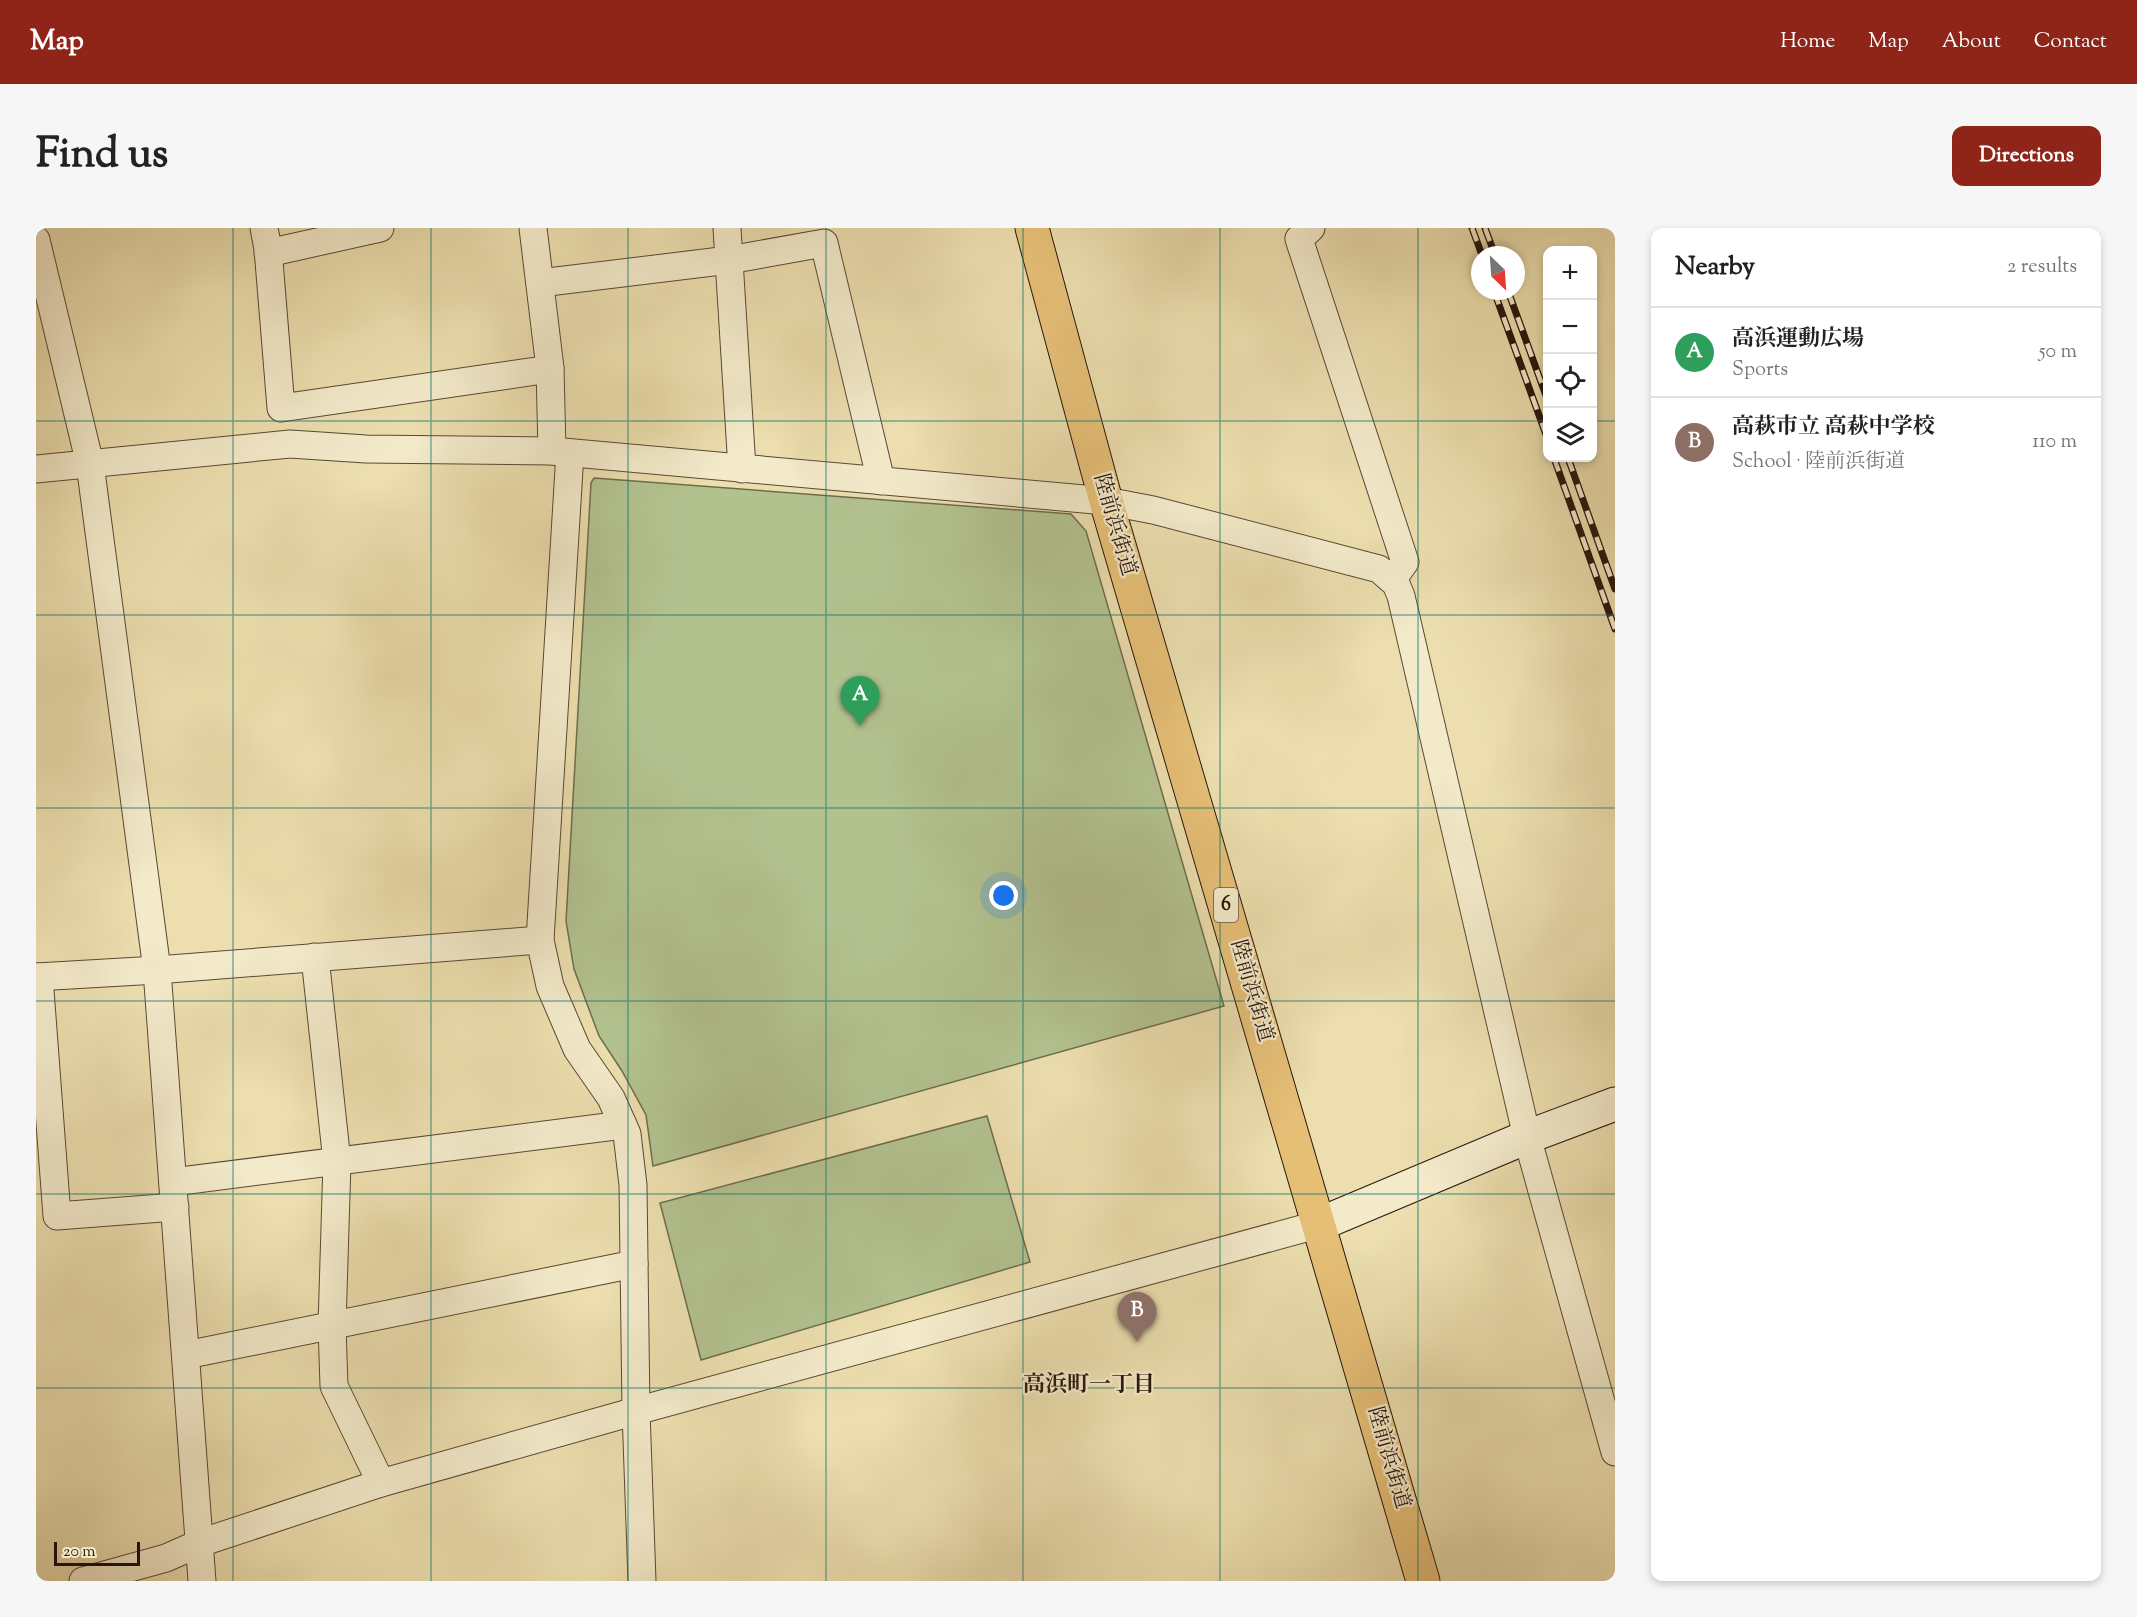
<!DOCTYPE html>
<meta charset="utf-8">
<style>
:root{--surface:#fff;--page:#f6f6f6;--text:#222;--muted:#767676;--line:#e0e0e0;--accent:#8f2418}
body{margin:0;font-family:"Sorts Mill Goudy","Noto Serif JP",serif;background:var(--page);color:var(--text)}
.controls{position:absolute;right:18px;top:18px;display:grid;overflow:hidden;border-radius:12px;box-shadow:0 3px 9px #0003}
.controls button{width:54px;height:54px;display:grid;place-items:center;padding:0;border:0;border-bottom:2px solid var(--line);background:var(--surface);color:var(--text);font:30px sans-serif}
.compass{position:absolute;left:1435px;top:18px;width:54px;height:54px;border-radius:50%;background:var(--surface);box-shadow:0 3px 9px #0003;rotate:155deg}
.scale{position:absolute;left:18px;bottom:15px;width:86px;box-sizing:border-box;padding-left:6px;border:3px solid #2a160c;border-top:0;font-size:16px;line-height:21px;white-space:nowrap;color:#2a160c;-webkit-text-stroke:4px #f3eaca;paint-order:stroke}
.you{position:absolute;left:968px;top:668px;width:21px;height:21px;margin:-15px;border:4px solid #fff;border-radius:50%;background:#1a73e8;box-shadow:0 0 0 9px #1a73e833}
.badge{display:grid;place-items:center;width:39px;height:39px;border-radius:50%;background:var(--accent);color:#fff;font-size:20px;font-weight:700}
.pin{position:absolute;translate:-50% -50px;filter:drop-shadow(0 2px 3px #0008)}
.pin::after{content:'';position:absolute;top:32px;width:21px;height:18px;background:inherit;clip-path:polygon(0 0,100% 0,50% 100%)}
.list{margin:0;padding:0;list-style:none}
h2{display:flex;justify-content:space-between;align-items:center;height:78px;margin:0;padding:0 24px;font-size:26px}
h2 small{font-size:20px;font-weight:400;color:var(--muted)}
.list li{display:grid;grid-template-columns:39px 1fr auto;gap:18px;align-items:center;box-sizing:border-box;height:90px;padding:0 24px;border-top:2px solid var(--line)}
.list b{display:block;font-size:22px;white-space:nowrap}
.list p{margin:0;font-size:20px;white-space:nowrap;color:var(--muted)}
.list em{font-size:20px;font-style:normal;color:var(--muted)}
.icon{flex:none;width:33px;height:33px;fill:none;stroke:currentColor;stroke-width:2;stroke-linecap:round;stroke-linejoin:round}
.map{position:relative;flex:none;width:1579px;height:1353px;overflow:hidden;border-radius:12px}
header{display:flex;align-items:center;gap:36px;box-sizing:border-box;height:84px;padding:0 30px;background:var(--accent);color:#fff}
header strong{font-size:28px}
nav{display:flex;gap:33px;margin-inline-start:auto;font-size:21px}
.intro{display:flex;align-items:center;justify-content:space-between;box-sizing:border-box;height:144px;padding:0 36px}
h1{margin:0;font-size:42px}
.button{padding:15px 27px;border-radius:12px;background:var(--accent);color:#fff;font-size:21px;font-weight:700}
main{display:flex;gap:36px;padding:0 36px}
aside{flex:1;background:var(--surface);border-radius:12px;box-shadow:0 3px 9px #0003}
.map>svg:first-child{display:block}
</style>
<header>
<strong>Map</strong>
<nav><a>Home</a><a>Map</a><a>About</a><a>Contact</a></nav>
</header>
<div class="intro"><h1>Find us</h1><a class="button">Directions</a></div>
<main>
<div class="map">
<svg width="1579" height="1353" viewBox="0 0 1579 1353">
<rect width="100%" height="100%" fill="#ecdeae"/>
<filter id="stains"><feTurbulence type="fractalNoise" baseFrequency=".00333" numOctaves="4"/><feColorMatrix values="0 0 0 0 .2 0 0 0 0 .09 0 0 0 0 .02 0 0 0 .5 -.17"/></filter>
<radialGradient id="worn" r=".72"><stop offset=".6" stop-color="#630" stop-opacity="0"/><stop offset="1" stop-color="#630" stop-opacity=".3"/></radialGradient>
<!-- green -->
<g fill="#b2c28f" stroke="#6e6c4e" stroke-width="1.5">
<polygon points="558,250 1035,286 1050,303 1188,778 617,938 610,887 586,843 563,808 538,741 530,693 555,255"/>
<polygon points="951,888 994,1034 665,1132 624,975"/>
</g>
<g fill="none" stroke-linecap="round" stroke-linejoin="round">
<defs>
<g id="street">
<polyline points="228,0 232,21 245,180 514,141"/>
<polyline points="497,0 514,140 516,223"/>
<polyline points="691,0 706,241"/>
<polyline points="1275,0 1263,11 1369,334 1357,351"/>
<polyline points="0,12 54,236 121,742 166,1353"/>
<polyline points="232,25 344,0"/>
<polyline points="504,55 693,32 788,15 845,253"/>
<polyline points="534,225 504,712 514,758 541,821 575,870 591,906 597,957 600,1183 606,1353"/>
<polyline points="0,241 254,216 330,221 516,223 1070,273 1117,282 1343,341 1360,356 1365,368 1491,909 1579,1224"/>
<polyline points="279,729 301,934 296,1098 298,1158 345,1255"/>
<polyline points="0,749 121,742 504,712"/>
<polyline points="3,749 21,988 139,979"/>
<polyline points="137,954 587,897"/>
<polyline points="150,1127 598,1036"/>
<polyline points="47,1353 130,1330 164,1315 345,1255 600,1183 1284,996"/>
</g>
<polyline id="secondary" points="1284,996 1491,909 1579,876"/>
<polyline id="highway" points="996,0 1070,273 1387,1353"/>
</defs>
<!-- street casing -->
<use href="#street" stroke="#5a4834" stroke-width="29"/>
<!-- secondary casing -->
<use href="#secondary" stroke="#2a160c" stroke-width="35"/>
<!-- highway casing -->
<use href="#highway" stroke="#2a160c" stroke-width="35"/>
<!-- street -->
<use href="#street" stroke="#f3eaca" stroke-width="27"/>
<!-- secondary -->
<use href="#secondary" stroke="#f3eaca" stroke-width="33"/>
<!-- highway -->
<use href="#highway" stroke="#e6bf77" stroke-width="33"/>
<defs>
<g id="rail">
<polyline points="1436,0 1446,27"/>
<polyline points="1449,0 1459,27"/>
<polyline points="1458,63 1512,212"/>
<polyline points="1472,63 1512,173"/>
<polyline points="1518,230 1579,401"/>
<polyline points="1532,230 1579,361"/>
</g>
</defs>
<!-- rail casing -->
<use href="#rail" stroke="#2a160c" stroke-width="7"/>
<!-- rail -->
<use href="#rail" stroke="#f3eaca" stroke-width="4.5" stroke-dasharray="14" stroke-linecap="butt"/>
</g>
<!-- grid -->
<path fill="none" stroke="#0f766e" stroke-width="1.5" stroke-opacity="0.55" d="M197,0V1353M395,0V1353M592,0V1353M790,0V1353M987,0V1353M1184,0V1353M1382,0V1353M0,193H1512M1556,193H1579M0,387H1579M0,580H1579M0,773H1579M0,966H1579M0,1160H1579"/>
<g text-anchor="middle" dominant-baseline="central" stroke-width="4.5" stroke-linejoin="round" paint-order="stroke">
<!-- shield labels -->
<rect fill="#f3eaca" stroke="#665645" stroke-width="1.5" x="1178" y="660" width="24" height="34" rx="4.5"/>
<g font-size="20" font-weight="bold" fill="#2a160c">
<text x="1190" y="677">6</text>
</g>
<!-- street labels -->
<g font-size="21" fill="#2a160c" stroke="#f3eaca">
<text transform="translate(1078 297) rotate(74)">陸前浜街道</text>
<text transform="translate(1215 763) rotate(74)">陸前浜街道</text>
<text transform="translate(1352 1230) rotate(74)">陸前浜街道</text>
</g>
<!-- neighbourhood labels -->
<g font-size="22" font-weight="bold" fill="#2a160c" stroke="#f3eaca">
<text x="1053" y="1158">高浜町一丁目</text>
</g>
</g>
<rect width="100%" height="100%" filter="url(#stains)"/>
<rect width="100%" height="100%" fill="url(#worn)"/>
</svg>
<div class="controls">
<button>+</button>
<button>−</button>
<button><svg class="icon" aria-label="locate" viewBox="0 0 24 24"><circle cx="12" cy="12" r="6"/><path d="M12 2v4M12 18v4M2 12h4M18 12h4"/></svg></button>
<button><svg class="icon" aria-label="layers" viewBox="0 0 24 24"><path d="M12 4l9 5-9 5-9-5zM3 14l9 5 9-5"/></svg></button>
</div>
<svg class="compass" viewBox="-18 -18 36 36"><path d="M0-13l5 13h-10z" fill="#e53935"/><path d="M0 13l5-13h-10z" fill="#767676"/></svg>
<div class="scale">20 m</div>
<div class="you"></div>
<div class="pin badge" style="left:824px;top:498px;background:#2e9e5b">A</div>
<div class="pin badge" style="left:1101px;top:1114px;background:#8d6e63">B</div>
</div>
<aside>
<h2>Nearby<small>2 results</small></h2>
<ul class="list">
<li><span class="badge" style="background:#2e9e5b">A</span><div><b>高浜運動広場</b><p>Sports</p></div><em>50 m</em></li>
<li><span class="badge" style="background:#8d6e63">B</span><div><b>高萩市立 高萩中学校</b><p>School · 陸前浜街道</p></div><em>110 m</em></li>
</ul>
</aside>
</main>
